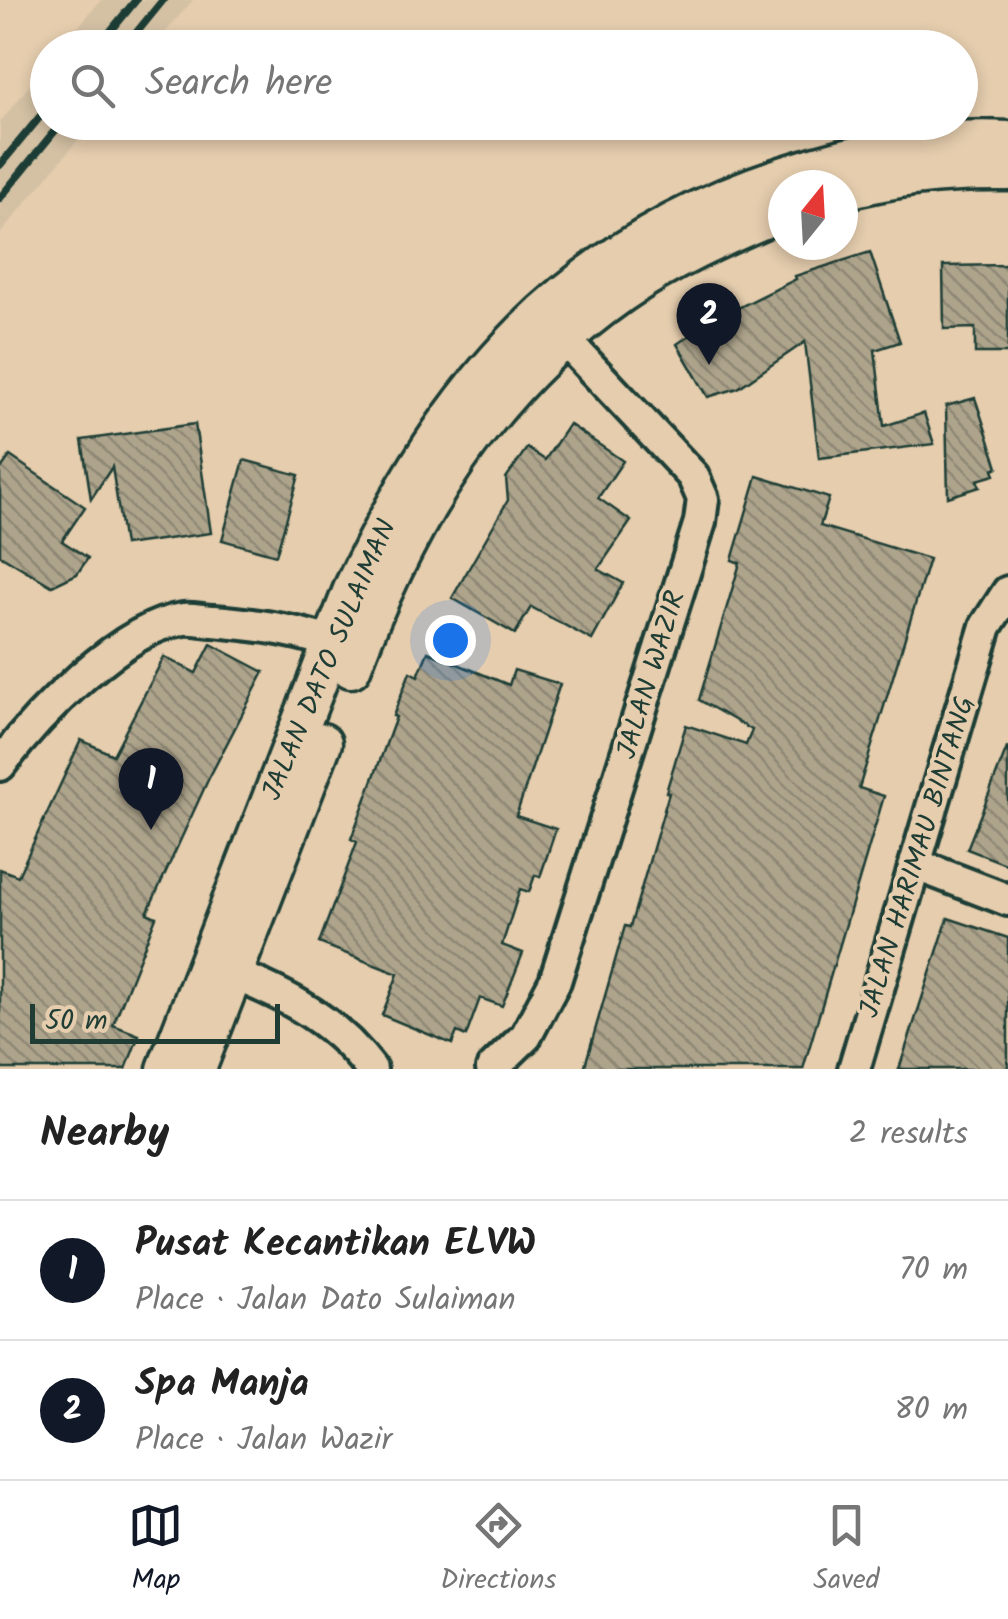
<!DOCTYPE html>
<meta charset="utf-8">
<style>
:root{--surface:#fff;--page:#f6f6f6;--text:#222;--muted:#767676;--line:#e0e0e0;--accent:#111827}
body{margin:0;font-family:Kalam,sans-serif;background:var(--page);color:var(--text)}
.compass{position:absolute;left:768px;top:170px;width:90px;height:90px;border-radius:50%;background:var(--surface);box-shadow:0 5px 15px #0003;rotate:18deg}
.scale{position:absolute;left:30px;bottom:25px;width:250px;box-sizing:border-box;padding-left:10px;border:5px solid #1f3d34;border-top:0;font-size:28px;line-height:35px;white-space:nowrap;color:#1f3d34;-webkit-text-stroke:8px #e5cdae;paint-order:stroke}
.you{position:absolute;left:450px;top:640px;width:35px;height:35px;margin:-25px;border:8px solid #fff;border-radius:50%;background:#1a73e8;box-shadow:0 0 0 15px #1a73e833}
.badge{display:grid;place-items:center;width:65px;height:65px;border-radius:50%;background:var(--accent);color:#fff;font-size:32px;font-weight:700}
.pin{position:absolute;translate:-50% -82px;filter:drop-shadow(0 2px 5px #0008)}
.pin::after{content:'';position:absolute;top:52px;width:35px;height:30px;background:inherit;clip-path:polygon(0 0,100% 0,50% 100%)}
.list{margin:0;padding:0;list-style:none}
h2{display:flex;justify-content:space-between;align-items:center;height:130px;margin:0;padding:0 40px;font-size:42px}
h2 small{font-size:32px;font-weight:400;color:var(--muted)}
.list li{display:grid;grid-template-columns:65px 1fr auto;gap:30px;align-items:center;box-sizing:border-box;height:140px;padding:0 40px;border-top:2px solid var(--line)}
.list b{display:block;font-size:38px;white-space:nowrap}
.list p{margin:0;font-size:32px;white-space:nowrap;color:var(--muted)}
.list em{font-size:32px;font-style:normal;color:var(--muted)}
.icon{flex:none;width:55px;height:55px;fill:none;stroke:currentColor;stroke-width:2;stroke-linecap:round;stroke-linejoin:round}
.map{position:relative;flex:none;width:1008px;height:1069px;overflow:hidden}
.search{position:absolute;background:var(--surface);box-shadow:0 5px 15px #0003;left:30px;right:30px;top:30px;height:110px;display:flex;align-items:center;gap:25px;box-sizing:border-box;padding:0 35px;border-radius:55px;color:var(--muted);font-size:38px}
.sheet{height:410px;background:var(--surface)}
nav{display:flex;justify-content:space-around;align-items:center;box-sizing:border-box;height:140px;border-top:2px solid var(--line);background:var(--surface);font-size:28px;color:var(--muted)}
nav a{display:grid;justify-items:center;gap:5px}
nav .on{color:var(--accent)}
.map>svg:first-child{display:block}
</style>
<div class="map">
<svg width="1008" height="1069" viewBox="0 0 1008 1069">
<defs>
<pattern id="building-back-hatch" width="6" height="6" patternUnits="userSpaceOnUse" patternTransform="scale(2.5)"><rect width="6" height="6" fill="#aea48c"/><path d="M-1 5l2 2M0 0l6 6M5-1l2 2" fill="none" stroke="#8d8773"/></pattern>
</defs>
<rect width="100%" height="100%" fill="#e5cdae"/>
<filter id="ink" filterUnits="userSpaceOnUse"><feTurbulence type="fractalNoise" baseFrequency=".01" numOctaves="2"/><feDisplacementMap in="SourceGraphic" scale="20" xChannelSelector="R" yChannelSelector="G"/><feConvolveMatrix kernelMatrix="1 2 1 2 8 2 1 2 1" color-interpolation-filters="sRGB"/></filter>
<g filter="url(#ink)">
<!-- built -->
<g fill="#d4c1a4">
<polygon points="101,0 193,0 153,47 61,47"/>
<polygon points="47,64 48,122 92,123 0,234 0,122"/>
</g>
<!-- building -->
<g fill="url(#building-back-hatch)" stroke="#1f3d34" stroke-width="2.5">
<polygon points="870,252 900,342 875,350 884,426 924,413 934,444 819,458 805,342 738,388 708,397 677,344 706,324 796,279 795,276"/>
<polygon points="1008,265 1008,353 975,353 975,328 944,329 943,266"/>
<polygon points="975,398 998,467 993,469 995,475 977,480 980,487 948,497 946,406"/>
<polygon points="195,424 211,533 124,545 112,467 91,499 82,440"/>
<polygon points="569,424 623,461 598,498 631,521 598,569 623,583 592,640 531,607 515,634 452,598 508,500 506,478 527,448 545,460"/>
<polygon points="10,456 85,507 62,541 88,558 77,574 52,586 0,555 0,470"/>
<polygon points="244,460 299,475 276,555 222,540"/>
<polygon points="757,476 829,498 820,526 929,559 859,788 884,796 803,1069 584,1069 625,926 630,927 669,793 666,792 686,725 746,745 752,730 699,700 740,563 732,560"/>
<polygon points="211,644 264,672 208,780 147,913 156,917 113,1025 139,1035 126,1069 0,1069 0,869 18,876 81,740 113,755 164,657 196,673"/>
<polygon points="428,652 509,685 514,670 560,684 516,816 556,829 540,877 535,875 529,892 520,889 502,945 523,953 502,1006 480,998 466,1036 457,1032 452,1044 382,1015 398,974 319,943 357,842 351,839 396,717 393,716 410,672 418,676"/>
<polygon points="1007,748 1008,749 1008,865 967,849"/>
<polygon points="948,918 1008,938 1008,1069 899,1069"/>
</g>
<g fill="none" stroke-linecap="round" stroke-linejoin="round">
<defs>
<g id="minor">
<path d="M0,765C36,717 122,626 184,619C193,618 205,621 214,621C260,625 307,631 349,650"/>
<polyline points="917,865 1008,900"/>
<path d="M213,966C275,990 330,1014 371,1069"/>
<polyline points="492,1069 526,1036 555,981 700,522 703,499 693,476 551,325"/>
<polyline points="854,1069 986,626 1008,592"/>
</g>
<g id="tertiary">
<path d="M843,190C897,175 952,170 1008,171"/>
<path d="M351,668C409,515 485,389 621,293C671,258 728,234 783,210"/>
<path d="M167,1069L354,587C449,385 567,247 785,176C858,152 930,137 1008,141"/>
<polyline points="196,1069 322,743"/>
</g>
</defs>
<!-- minor casing -->
<use href="#minor" stroke="#1f3d34" stroke-width="38"/>
<!-- tertiary casing -->
<use href="#tertiary" stroke="#1f3d34" stroke-width="45"/>
<!-- minor -->
<use href="#minor" stroke="#e5cdae" stroke-width="30"/>
<!-- tertiary -->
<use href="#tertiary" stroke="#e5cdae" stroke-width="38"/>
<!-- rail -->
<g stroke="#1f3d34" stroke-width="8">
<polyline points="97,48 136,0"/>
<polyline points="124,48 163,0"/>
<polyline points="0,165 48,107"/>
<polyline points="0,198 62,122"/>
</g>
</g>
</g>
<g text-anchor="middle" dominant-baseline="central" stroke-width="8" stroke-linejoin="round" paint-order="stroke">
<!-- street labels -->
<g font-size="28" fill="#1f3d34" stroke="#e5cdae">
<text transform="translate(330 660) rotate(-67)">JALAN DATO SULAIMAN</text>
<text transform="translate(652 675) rotate(-73)">JALAN WAZIR</text>
<text transform="translate(918 857) rotate(-73)">JALAN HARIMAU BINTANG</text>
</g>
</g>
</svg>
<svg class="compass" viewBox="-18 -18 36 36"><path d="M0-13l5 13h-10z" fill="#e53935"/><path d="M0 13l5-13h-10z" fill="#767676"/></svg>
<div class="scale">50 m</div>
<div class="you"></div>
<div class="pin badge" style="left:151px;top:830px">1</div>
<div class="pin badge" style="left:709px;top:365px">2</div>
<div class="search"><svg class="icon" aria-label="search" viewBox="0 0 24 24"><circle cx="10" cy="10" r="6"/><path d="M15 15l6 6"/></svg>Search here</div>
</div>
<section class="sheet">
<h2>Nearby<small>2 results</small></h2>
<ul class="list">
<li><span class="badge">1</span><div><b>Pusat Kecantikan ELVW</b><p>Place · Jalan Dato Sulaiman</p></div><em>70 m</em></li>
<li><span class="badge">2</span><div><b>Spa Manja</b><p>Place · Jalan Wazir</p></div><em>80 m</em></li>
</ul>
</section>
<nav>
<a class="on"><svg class="icon" aria-label="map" viewBox="0 0 24 24"><path d="M3 6l6-2 6 2 6-2v14l-6 2-6-2-6 2zM9 4v14M15 6v14"/></svg>Map</a>
<a><svg class="icon" aria-label="directions" viewBox="0 0 24 24"><path d="M12 3l9 9-9 9-9-9zM9 14v-3h6M13 9l2 2-2 2"/></svg>Directions</a>
<a><svg class="icon" aria-label="saved" viewBox="0 0 24 24"><path d="M7 4h10v16l-5-4-5 4z"/></svg>Saved</a>
</nav>
